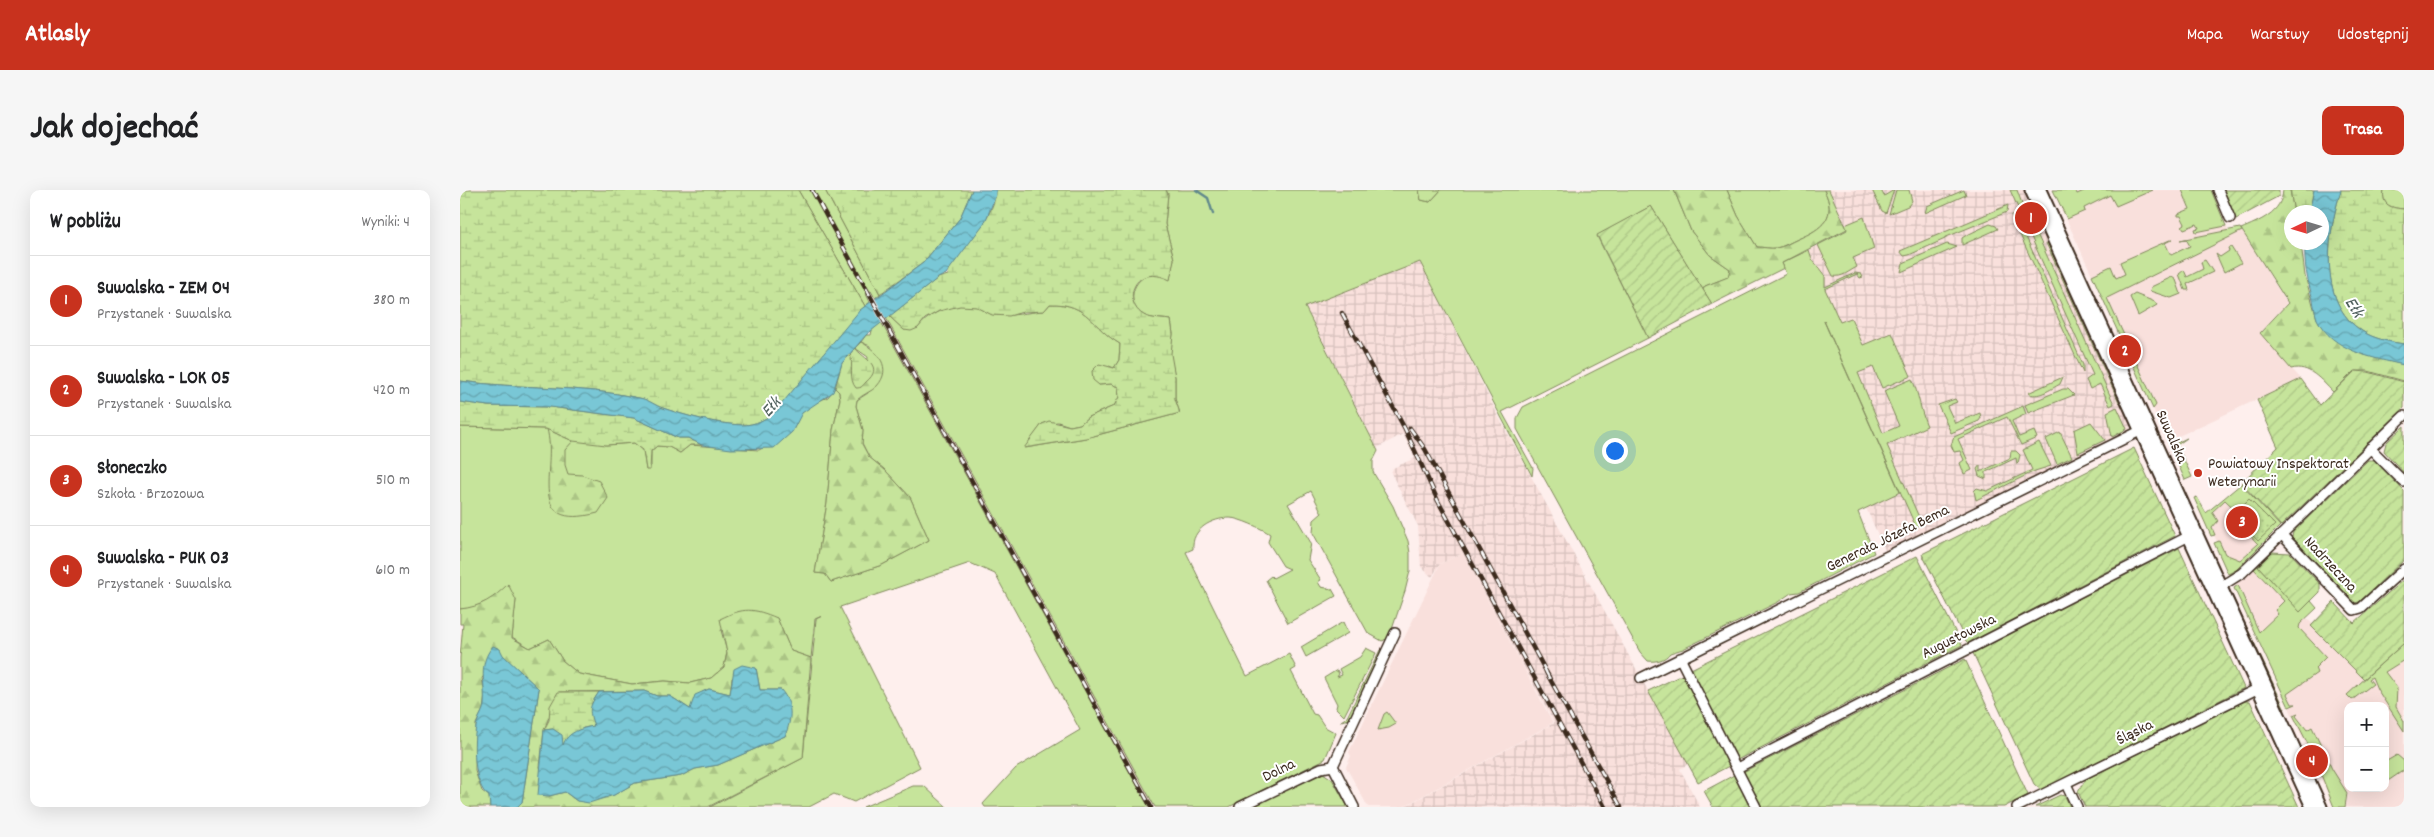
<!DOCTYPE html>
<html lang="pl">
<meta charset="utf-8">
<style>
:root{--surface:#fff;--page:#f6f6f6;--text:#202124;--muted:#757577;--line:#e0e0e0;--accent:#c8321e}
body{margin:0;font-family:Dekko,sans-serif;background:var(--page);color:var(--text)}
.controls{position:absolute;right:15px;bottom:15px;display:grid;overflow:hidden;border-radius:10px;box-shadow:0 5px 20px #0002}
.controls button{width:45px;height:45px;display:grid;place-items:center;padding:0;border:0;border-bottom:1px solid var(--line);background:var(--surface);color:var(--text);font:25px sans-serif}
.compass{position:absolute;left:1824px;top:15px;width:45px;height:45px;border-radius:50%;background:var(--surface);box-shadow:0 5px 20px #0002;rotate:266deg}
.you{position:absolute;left:1154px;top:260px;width:18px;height:18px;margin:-12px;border:4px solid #fff;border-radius:50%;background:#1a73e8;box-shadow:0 0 0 8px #1a73e833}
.badge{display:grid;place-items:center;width:32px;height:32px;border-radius:50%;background:var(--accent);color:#fff;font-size:16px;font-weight:700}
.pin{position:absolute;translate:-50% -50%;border:2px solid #fff;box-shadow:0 1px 5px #0006}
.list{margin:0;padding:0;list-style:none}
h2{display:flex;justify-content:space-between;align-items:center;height:65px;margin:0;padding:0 20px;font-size:21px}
h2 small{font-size:16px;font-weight:400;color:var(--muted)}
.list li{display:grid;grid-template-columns:32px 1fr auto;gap:15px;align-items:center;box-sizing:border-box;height:90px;padding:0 20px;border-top:1px solid var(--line)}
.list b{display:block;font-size:19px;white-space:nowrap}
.list p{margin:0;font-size:16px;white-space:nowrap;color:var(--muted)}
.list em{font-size:16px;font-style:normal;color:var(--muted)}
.map{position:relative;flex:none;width:1944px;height:617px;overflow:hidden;border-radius:10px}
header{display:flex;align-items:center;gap:30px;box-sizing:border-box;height:70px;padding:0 25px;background:var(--accent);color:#fff}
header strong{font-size:24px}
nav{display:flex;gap:28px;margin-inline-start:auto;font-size:18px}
.intro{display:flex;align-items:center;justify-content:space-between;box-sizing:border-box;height:120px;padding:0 30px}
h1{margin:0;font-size:35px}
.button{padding:12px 22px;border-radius:10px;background:var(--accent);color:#fff;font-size:18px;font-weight:700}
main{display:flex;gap:30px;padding:0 30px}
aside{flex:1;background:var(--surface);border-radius:10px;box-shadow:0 5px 20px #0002}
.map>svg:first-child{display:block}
</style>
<header>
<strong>Atlasly</strong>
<nav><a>Mapa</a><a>Warstwy</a><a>Udostępnij</a></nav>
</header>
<div class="intro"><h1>Jak dojechać</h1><a class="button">Trasa</a></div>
<main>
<aside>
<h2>W pobliżu<small>Wyniki: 4</small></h2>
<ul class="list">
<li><span class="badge">1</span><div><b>Suwalska - ZEM 04</b><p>Przystanek · Suwalska</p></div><em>380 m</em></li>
<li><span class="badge">2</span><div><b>Suwalska - LOK 05</b><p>Przystanek · Suwalska</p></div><em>420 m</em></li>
<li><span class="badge">3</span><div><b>Słoneczko</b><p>Szkoła · Brzozowa</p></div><em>510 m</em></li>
<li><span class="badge">4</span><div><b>Suwalska - PUK 03</b><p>Przystanek · Suwalska</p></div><em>610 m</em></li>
</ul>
</aside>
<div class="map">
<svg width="1944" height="617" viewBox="0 0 1944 617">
<defs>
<pattern id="industrial-grid" width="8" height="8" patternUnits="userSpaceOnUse" patternTransform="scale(1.25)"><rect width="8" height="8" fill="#f9e0dc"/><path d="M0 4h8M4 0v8" fill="none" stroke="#d6c0bc"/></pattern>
<pattern id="forest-firs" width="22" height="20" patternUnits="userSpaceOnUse" patternTransform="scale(1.25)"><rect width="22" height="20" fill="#c6e49b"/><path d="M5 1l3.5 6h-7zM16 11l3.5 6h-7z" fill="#abc485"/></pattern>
<pattern id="wetland-marsh" width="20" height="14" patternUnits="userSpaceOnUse" patternTransform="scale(1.25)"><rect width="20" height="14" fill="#c6e49b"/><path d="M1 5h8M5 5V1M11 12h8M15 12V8" fill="none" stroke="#abc485"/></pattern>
<pattern id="park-dots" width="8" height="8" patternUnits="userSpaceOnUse" patternTransform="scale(1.25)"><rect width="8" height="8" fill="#c6e49b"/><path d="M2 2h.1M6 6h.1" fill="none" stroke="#abc485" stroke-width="1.8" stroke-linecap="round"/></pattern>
<pattern id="garden-furrows" width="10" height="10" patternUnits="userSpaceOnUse" patternTransform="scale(1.25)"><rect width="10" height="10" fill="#c6e49b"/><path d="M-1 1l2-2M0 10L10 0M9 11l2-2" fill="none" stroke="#abc485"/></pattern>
<pattern id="water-waves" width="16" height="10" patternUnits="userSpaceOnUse" patternTransform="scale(1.25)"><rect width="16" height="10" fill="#79c7d6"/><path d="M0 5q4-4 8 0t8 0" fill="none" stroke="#64a2ad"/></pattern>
</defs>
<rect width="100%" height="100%" fill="#feefed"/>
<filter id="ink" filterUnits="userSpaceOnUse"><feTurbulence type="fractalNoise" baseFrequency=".02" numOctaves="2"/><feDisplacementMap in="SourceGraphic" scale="10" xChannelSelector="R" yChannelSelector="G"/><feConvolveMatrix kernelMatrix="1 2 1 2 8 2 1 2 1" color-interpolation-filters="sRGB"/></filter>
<g filter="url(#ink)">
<!-- built -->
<g fill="#f9e0dc" fill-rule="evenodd">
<polygon points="1593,0 1751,0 1770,44 1781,39 1827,113 1800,143 1841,189 1708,251"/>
<polygon points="431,136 501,265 695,617 689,617 425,140"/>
<polygon points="1781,294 1820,336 1781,373 1763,365 1746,327"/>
<polygon points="1003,363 1093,533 943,617 908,617 886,577 891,566 889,562 980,374"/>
<path d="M1798,376L1904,489L1944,453V617H1874L1774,396ZM1888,516H1925V598H1888Z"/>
</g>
<!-- industrial -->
<g fill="url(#industrial-grid)">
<polygon points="1369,0 1565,0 1671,232 1670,240 1429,360 1425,360 1406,318 1440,302 1341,79 1328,86 1322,73 1387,40"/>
<polygon points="960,72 1042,233 1228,574 1220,579 1240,617 944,617 1094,533 1003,363 980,374 972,387 961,377 958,336 931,283 933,278 955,268 943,244 917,258 845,117"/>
</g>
<!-- grass -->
<g fill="#c6e49b" stroke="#80875c">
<polygon points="338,0 365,0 420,104 415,108 411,101 406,104 410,112 405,116"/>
<path d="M706,0H959L961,10L970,12L981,0H1214L1231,41L1250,65L1270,79L1269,87L1245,96L1243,100L1191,16L1137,46L1188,148L1042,222L1073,278L1072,286L960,72L845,117L918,261L913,271V282L933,316L948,351L950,363V381L945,401L929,448L922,451L908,443L853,343L854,330L862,323L851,301L828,314L851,353L848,370L861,390L858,392L861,397L872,399L876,406L828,433L806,390L811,386L813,388L830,379L823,376L808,352L810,344C803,339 779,328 770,328C752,328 731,339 733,359L726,362L787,486L829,464L836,478L831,481L853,524L857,525L865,537L876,543L865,569L769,617H695L426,128L429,126L444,140L458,138C469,122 497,111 517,117C523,118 528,124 534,125C551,127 568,122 584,121L590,114C629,113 631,137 660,154L659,170L654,178L649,176L639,195L651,194L658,197L659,207L654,216L628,227L620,234L610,236L598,232L582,234L565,258L626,248L720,223L715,209V187L710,164L713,144L711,130C704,129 695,129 688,127C663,118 671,84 696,84C701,84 706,88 710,89L714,69L705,34L708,4Z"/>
<path d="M1267,0H1364C1378,27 1362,39 1338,49C1331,52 1323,57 1316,58C1310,59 1303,57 1297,57L1278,26Z"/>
<polygon points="1412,0 1421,0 1424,6 1434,0 1426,23 1422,21"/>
<polygon points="1436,0 1449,0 1452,11 1448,16 1429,24"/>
<polygon points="1504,0 1506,5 1465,23 1467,16"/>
<polygon points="1550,0 1557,0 1570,36 1578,46 1654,214 1650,216 1640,194 1630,199 1626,190 1633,185"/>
<polygon points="1593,0 1615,0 1617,4 1626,0 1693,0 1656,16 1650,5 1624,18 1625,21 1607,29"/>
<polygon points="1722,0 1751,0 1766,36 1736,42 1735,39 1739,38 1737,34 1724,39 1722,36 1725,34 1721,26 1718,26 1718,24 1730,19"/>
<path d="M1924,0H1944V19C1932,18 1921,16 1924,0Z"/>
<polygon points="1548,15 1547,22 1484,48 1485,49 1449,65 1444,66 1440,61"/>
<polygon points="1551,25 1556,26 1559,31 1623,175 1623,183"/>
<path d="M1404,27L1414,59L1393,68L1397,77C1389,81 1382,88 1373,86L1358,55L1387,40L1385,35Z"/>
<polygon points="1530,34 1536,36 1538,39 1502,55 1502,48 1505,46"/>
<polygon points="1780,38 1782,41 1647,108 1696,215 1693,219 1632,85 1651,76 1656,88 1665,84 1660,72 1712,49 1713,49 1705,53 1711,65 1730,56 1726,49 1720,50"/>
<polygon points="1588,51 1590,56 1662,213 1659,212 1586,53"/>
<polygon points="1487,54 1497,57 1441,82 1443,73"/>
<polygon points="1771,57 1781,73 1764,82 1756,64 1760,67 1769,61 1768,58"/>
<path d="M1349,60L1352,69L1365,86V97L1395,83L1401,84L1403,87L1400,88L1397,84L1365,99L1380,132L1391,128L1403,155L1432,143L1451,186L1422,198L1413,177L1398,183L1423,243L1439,236L1424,201L1452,189C1459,204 1460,220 1467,236L1427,255L1462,334L1456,337L1364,131L1440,302L1398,322L1414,363L1339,402L1331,403L1318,412L1223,459L1210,463C1205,470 1196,472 1188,471L1180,462L1057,239V228L1063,217L1326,84L1322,73Z"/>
<polygon points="1745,70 1753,82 1727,94 1729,100 1725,100 1719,84 1724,80 1727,87 1743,79 1741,72"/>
<polygon points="1712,87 1716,90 1721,104 1711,108 1690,101 1691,97"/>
<polygon points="1675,104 1695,112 1697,115 1678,126 1670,107"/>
<polygon points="421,132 689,617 525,617 523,614 556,578 620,540 535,384 510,373 380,417 460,577 394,612 374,604 349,617 250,617 343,568 356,429 362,426 355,429 351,468 331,461 317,428 261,440 267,462 264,477 251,488 230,493 205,491 172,494 119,484 103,471 89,449 70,458 52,447 56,410 32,409 12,418 0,419 0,237 87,239 146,255 174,253 183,260 186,280 191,276 191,261 197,256 209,257 220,263 230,255 299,260 332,242 341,223 354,213 368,207 375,198 379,202 380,209 373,240 367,313 355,383 365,384 371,392 422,375 469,350 450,307 425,280 409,267 402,253 403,240 396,216 397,210 408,203 410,156 401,152 406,145 411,145 412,140"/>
<path d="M1603,187L1600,194C1591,199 1577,209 1568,203Z"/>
<polygon points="1603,199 1608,199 1614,205 1568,223 1565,215"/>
<polygon points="1495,209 1497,212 1487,216 1495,233 1520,223 1521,228 1519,231 1491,243 1478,215"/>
<polygon points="1563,216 1566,224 1552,231 1559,247 1574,241 1577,248 1561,255 1547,227 1498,249 1512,280 1504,284 1500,273 1504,270 1500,261 1494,262 1491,255 1494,247"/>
<polygon points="1657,217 1667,239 1652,247 1647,222"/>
<polygon points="1631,232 1645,250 1618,263 1614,240"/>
<polygon points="1600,242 1612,267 1597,274 1586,249"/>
<polygon points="1727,248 1717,255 1732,287 1725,290 1710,256"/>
<polygon points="1579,252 1591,276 1575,281 1516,310 1514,301 1517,298 1527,301 1572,280 1563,260"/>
<polygon points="1551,261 1556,261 1560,265 1558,273 1557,274 1556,268 1526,282 1526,289 1519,286 1517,279 1520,275 1520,282 1550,268"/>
<polygon points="1781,294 1820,336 1776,380 1768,384 1754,353 1759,351 1765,364 1780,370 1798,354 1780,335 1785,329 1765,310 1752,322 1758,331 1752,338 1755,345 1751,346 1734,308 1737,307 1746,323"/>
<polygon points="1798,376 1840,421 1851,411 1857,418 1840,434 1839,438 1866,467 1855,478 1857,483 1827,504 1832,514 1836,514 1829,517 1774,398 1778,395 1799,442 1818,424 1815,420 1824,411 1794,379"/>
<polygon points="1770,401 1825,519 1822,518 1770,405"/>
<polygon points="883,432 888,443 846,467 841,457"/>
<polygon points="1944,453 1944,470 1925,482 1937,498 1936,517 1944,531 1944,541 1917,499 1912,487 1909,489 1913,494 1892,510 1887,505"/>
<polygon points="906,458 916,463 884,526 876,518 877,514 864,488 877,480 879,484 877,487 882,485 879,479 900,467"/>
<polygon points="920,460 921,465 890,529 881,531 887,527"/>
<polygon points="927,522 936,534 929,538 918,540 924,524"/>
<polygon points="1838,523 1836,526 1847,540 1852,537 1872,579 1887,603 1885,617 1874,617 1852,562 1833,525"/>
<polygon points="1937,565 1944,571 1944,580 1925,593 1925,572"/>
<polygon points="863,583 872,589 888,617 790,617"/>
<polygon points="453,596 464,596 487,617 403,617"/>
</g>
<!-- forest -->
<g fill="url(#forest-firs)" stroke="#80875c" fill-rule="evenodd">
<path d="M1214,0H1267L1278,26L1297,57C1303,57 1311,59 1316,58C1324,57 1331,52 1338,49C1362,39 1378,27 1364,0H1369L1387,39L1322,73L1324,78L1252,114L1243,100L1245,96L1268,87L1270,79L1250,65L1231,41Z"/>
<path d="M1823,0H1830L1834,22H1832V52L1841,53L1845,86L1857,129L1897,163L1944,175V191L1908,181H1894L1873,202C1861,190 1849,174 1831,179L1800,143L1828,113L1781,39C1799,31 1822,23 1823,0Z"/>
<path d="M401,152C418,161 433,178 417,196C411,202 403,204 397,210L396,216L403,240L402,254L409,267L425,280L450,307L469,350L422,375L371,392L365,384L355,383L367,313L373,240L380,209L379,202L375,198L382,173L390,164L394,174L392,185L400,198L405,193L408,167L395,158Z"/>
<path d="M87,239L113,251L105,260V275L108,284L122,285L139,291L148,308L138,323C63,342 98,279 87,239Z"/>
<path d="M48,394L56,410L52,448L70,458L89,449L103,471L119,484L172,494L205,491L230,493L251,488L264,477L267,463L260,429C284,417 293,418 317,428L331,461L351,468L343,568L248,617H57L62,612L79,499L42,465L22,488L25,504L23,520L16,534L15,581L22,601L29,606L30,617H0V468L3,434H0V419C21,417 34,408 48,394ZM296,478L300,500H321L325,546L258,575L235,579L221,586L175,593L154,605L117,611L105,602L89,606L80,577L84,540L99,502L184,501L197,506H210L230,519L242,502L249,499L270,504L272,488Z"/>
</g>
<!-- wetland -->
<g fill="url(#wetland-marsh)" stroke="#80875c">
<path d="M0,0H338L405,116L314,224C304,230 295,235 282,235C256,234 225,226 200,217C193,214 186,209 179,208C120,195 59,199 0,191Z"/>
<polygon points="365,0 512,0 500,28 463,73 420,104"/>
<path d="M536,0H706L708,4L705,34L714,69L710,90C671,71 660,117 688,127C695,129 704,129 711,130L713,144L711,164L715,187V209L720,223L626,248L564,258L582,234L589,231L610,236L620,234L628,227L654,216L659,207L658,197L651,194L639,195L633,190L632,181L639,174L654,178L659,170L660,154C631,137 629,113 590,114L584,121L563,122L549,126L532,125L517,117L500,116L479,121L465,129L458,138L451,141L444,140L429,126L478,88L488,85C489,65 535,34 536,0Z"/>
<polygon points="959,0 981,0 970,12 961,10"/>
<polygon points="1830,0 1854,0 1849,22 1834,22"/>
<path d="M1881,0H1924C1921,16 1932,18 1944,19V154C1931,152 1919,150 1907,144C1856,117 1867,45 1881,0Z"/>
<path d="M395,158C404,169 425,176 406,192C402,196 402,198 396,198C388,189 394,175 390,164Z"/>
<polygon points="0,212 28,216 90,217 174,228 218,248 228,248 242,255 230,255 220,263 209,257 197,256 191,261 190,280 186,280 183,260 174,253 146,255 113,251 86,239 0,237"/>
<polygon points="98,502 139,502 132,513 134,536 123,538 103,556 93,539 84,540 89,530 90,516"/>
</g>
<!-- park -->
<polygon fill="url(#park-dots)" stroke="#80875c" points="1789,309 1815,335 1798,351 1785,337 1787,329 1778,320"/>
<!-- garden -->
<g fill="url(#garden-furrows)" stroke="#80875c">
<polygon points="1764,0 1819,0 1819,6 1776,29"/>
<polygon points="1191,16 1252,114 1188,148 1137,45"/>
<polygon points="1895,181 1908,182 1944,192 1944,218 1821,336 1781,293 1818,257 1797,210 1841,189 1860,215"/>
<polygon points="1944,236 1944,283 1924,261 1926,253"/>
<polygon points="1674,258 1715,346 1508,453 1506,451 1462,364"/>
<polygon points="1908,270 1914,270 1944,301 1944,370 1899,412 1894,413 1832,347 1833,342"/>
<polygon points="1719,358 1784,498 1581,600 1574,594 1513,463"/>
<polygon points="1812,362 1830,363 1860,394 1860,402 1840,422 1798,376"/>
<polygon points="1457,366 1502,455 1277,570 1231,479"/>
<polygon points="1944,389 1944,453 1904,489 1851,436 1874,412 1894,433"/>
<polygon points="1505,469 1568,605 1544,617 1301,617 1283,582"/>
<polygon points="1224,484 1271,575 1238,592 1188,501"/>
<polygon points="1784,511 1790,511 1839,617 1625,617 1618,602 1626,589"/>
<polygon points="1276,584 1292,617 1253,617 1244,601"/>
<polygon points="1600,605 1605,606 1610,617 1575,617"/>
</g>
<!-- water -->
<g fill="url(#water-waves)" stroke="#60888c">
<path d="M512,0H536V5L525,32L486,84L478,88L406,145L382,173L373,202L342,223L332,242L314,258L271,259L242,255L228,248H218L174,228L90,217L28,216L0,212V191C59,199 120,195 179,208C187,209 193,214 200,217C225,226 257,234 282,235C295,235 304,230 314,223L400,120L463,73L500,28Z"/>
<path d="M1854,0H1881C1867,45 1856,117 1907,144C1919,150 1931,152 1944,154V175C1913,168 1872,161 1857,129C1855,123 1854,116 1853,110C1847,88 1844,75 1845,53L1862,52V22H1849Z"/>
<path d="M33,456L40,459L43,465L79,499L62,612L57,617H30L29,606C13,597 12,549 17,533C19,526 23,522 24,515C26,493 17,475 33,456Z"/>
<path d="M282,475L296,478L300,500H321C333,514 332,529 325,546L258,575L235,579L221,586L175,593L154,605L129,613L117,611L105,602L89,606L78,605L84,540L93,539L102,545L103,555C107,542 122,538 134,536C128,519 129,517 139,502L184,501L197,506H210L230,519L235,505L249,499L270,504L274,479Z"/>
</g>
<!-- pier -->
<polygon fill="#feefed" points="414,106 427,131 422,134 409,109"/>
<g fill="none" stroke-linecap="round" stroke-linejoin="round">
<!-- stream -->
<polyline stroke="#60888c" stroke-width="2.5" points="736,0 748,8 753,24"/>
<defs>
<g id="street">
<polyline points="1758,0 1770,28"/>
<polyline points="1910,258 1944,292"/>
<polyline points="1822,345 1894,420 1901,418 1944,379"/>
<polyline points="1755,400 1782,383 1944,226"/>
<polyline points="1220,468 1296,617"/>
<polyline points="1181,488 1686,238"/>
<polyline points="1277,578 1735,343"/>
<polyline points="1606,594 1617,617"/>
<polyline points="780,617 861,578 873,576"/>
<polyline points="894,617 873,576 935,443"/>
<polyline points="1557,617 1803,496"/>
</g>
<g id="secondary">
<polyline points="1571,0 1852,617"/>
<polyline points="1580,0 1861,617"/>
</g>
</defs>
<!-- street casing -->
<use href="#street" stroke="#3b2a1e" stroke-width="12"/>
<!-- secondary casing -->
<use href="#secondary" stroke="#3b2a1e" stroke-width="15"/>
<!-- street -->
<use href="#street" stroke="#fff" stroke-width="9"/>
<!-- secondary -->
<use href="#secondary" stroke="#fff" stroke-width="11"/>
<defs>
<g id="rail">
<polyline points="352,0 691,617"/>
<polyline points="882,123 945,239 978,311 1145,617"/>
<polyline points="950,238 965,259 1089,487"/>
<polyline points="1086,482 1161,617"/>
</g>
</defs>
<!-- rail casing -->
<use href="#rail" stroke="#3b2a1e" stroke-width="4.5"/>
<!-- rail -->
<use href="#rail" stroke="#fff" stroke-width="2.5" stroke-dasharray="8" stroke-linecap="butt"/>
</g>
</g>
<!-- markers -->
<circle fill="#c8321e" stroke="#fff" stroke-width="2" cx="1738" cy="283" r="5"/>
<g text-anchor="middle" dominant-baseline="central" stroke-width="4" stroke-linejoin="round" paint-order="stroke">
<!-- street labels -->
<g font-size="16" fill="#3b2a1e" stroke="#fff">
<text transform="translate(1711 247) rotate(66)">Suwalska</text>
<text transform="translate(1428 349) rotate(-26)">Generała Józefa Bema</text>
<text transform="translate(1870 375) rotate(47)">Nadrzeczna</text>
<text transform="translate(1499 447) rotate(-27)">Augustowska</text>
<text transform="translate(1675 543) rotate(-27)">Śląska</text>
<text transform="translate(819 581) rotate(-26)">Dolna</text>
</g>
<!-- poi labels -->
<g font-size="16" fill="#3b2a1e" stroke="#fff" text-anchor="start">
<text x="1748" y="274">Powiatowy Inspektorat<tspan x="1748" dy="18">Weterynarii</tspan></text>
</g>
<!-- water labels -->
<g font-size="18" font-style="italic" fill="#51615e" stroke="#fff">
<text transform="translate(1893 118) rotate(58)">Ełk</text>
<text transform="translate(312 218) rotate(-48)">Ełk</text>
</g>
</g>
</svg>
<div class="controls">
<button>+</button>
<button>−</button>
</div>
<svg class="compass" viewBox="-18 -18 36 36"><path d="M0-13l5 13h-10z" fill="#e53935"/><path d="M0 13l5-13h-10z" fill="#757577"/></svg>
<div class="you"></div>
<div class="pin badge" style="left:1571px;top:28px">1</div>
<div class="pin badge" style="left:1665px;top:161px">2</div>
<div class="pin badge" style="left:1782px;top:332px">3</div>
<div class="pin badge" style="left:1852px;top:571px">4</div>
</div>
</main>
